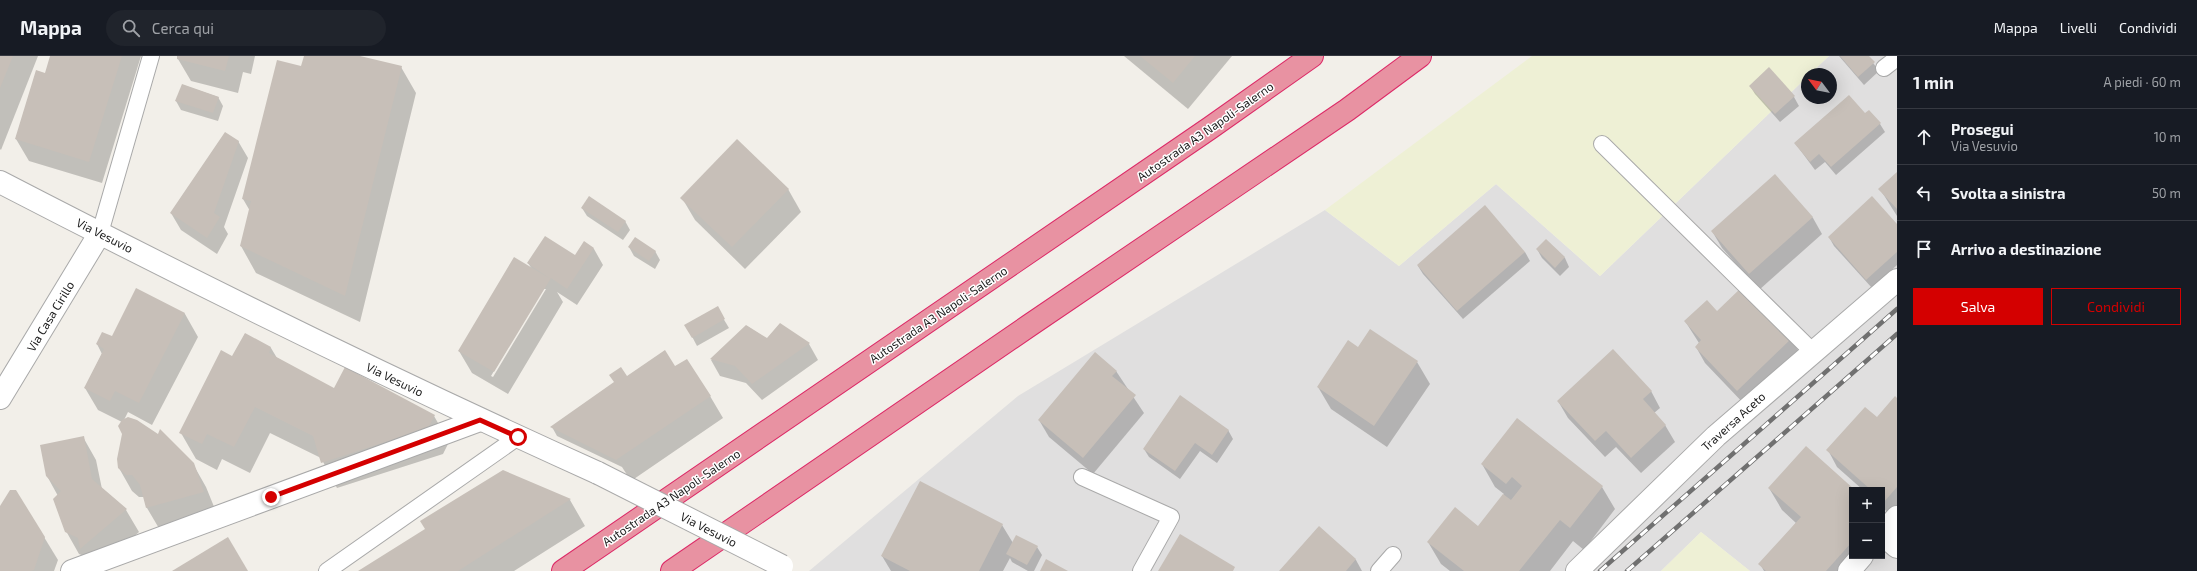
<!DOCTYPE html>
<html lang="it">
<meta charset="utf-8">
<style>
:root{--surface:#171b24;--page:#20242c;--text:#f1f3f6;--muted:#9ea1a6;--line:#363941;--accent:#d40000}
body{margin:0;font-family:"Exo 2",sans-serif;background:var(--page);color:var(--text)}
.controls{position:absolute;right:12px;bottom:12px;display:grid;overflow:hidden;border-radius:0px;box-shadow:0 4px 16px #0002}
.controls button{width:36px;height:36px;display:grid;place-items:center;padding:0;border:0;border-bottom:1px solid var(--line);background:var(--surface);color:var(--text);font:20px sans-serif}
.compass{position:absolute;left:1801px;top:12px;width:36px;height:36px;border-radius:50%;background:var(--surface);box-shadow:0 4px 16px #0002;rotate:302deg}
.stop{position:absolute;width:12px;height:12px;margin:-9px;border:3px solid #d40000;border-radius:50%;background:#fff}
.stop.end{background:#d40000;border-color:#fff;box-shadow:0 1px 4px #0008}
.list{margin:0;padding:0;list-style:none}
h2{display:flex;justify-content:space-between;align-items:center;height:52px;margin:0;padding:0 16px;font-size:17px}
h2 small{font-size:13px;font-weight:400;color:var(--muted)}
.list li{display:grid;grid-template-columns:26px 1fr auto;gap:12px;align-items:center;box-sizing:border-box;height:56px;padding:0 16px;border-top:1px solid var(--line)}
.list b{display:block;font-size:15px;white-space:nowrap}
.list p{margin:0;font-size:13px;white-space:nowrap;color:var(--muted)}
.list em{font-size:13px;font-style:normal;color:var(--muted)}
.actions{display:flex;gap:8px;padding:12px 16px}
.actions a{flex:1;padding:9px 0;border:1px solid var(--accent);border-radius:0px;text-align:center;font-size:14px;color:var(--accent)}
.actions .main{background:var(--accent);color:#fff}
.icon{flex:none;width:22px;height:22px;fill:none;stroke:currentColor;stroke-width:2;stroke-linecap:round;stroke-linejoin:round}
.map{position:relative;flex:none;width:1897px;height:515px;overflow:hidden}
header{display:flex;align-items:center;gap:24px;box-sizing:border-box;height:56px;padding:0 20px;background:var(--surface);border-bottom:1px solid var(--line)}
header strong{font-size:19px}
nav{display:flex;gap:22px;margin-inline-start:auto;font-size:14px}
.search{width:280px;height:36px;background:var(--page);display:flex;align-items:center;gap:10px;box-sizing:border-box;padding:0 14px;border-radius:22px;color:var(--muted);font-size:15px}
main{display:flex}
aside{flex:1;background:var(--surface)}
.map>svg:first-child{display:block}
</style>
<header>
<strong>Mappa</strong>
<div class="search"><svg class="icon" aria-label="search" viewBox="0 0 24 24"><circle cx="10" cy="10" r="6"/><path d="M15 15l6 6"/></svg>Cerca qui</div>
<nav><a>Mappa</a><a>Livelli</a><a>Condividi</a></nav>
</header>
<main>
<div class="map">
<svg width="1897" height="515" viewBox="0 0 1897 515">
<rect width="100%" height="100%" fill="#f2efe9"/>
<!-- residential -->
<path fill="#e0dfdf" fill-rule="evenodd" d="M1829,0H1897V515H1750L1701,476L1661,515H809L1018,340L1325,154L1399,210L1496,128L1600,220L1807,21V42H1831V18H1810ZM1852,434H1882V500H1852Z"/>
<!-- farmland -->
<g fill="#eef0d5">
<polygon points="1532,0 1829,0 1810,18 1807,18 1807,21 1600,220 1496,128 1399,210 1325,154"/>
<polygon points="1701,476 1750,515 1661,515"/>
</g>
<!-- shadow -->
<g fill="#0003" fill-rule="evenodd">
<polygon points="0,0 38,0 1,94 0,93"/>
<polygon points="52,0 141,0 102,127 29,105 16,83 46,18"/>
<polygon points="178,0 255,0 251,18 243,16 238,37 191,25 178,3"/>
<polygon points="305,0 356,0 401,11 416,37 360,266 256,217 241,190 250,155 243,143 302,11"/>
<polygon points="1124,0 1232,0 1188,53"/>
<polygon points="1839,0 1868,0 1879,15 1864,29"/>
<polygon points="1769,13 1794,41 1799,50 1780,66 1755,38 1750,30"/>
<polygon points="183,29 218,41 223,50 218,65 181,54 176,45"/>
<polygon points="1865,58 1880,68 1885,76 1836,119 1825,106 1815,114 1795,87"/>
<polygon points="238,85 248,102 224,171 228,178 217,198 181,174 171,157"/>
<polygon points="1897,117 1897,160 1880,133"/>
<polygon points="1775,119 1813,162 1822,178 1759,234 1722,192 1712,175"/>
<polygon points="788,133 801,156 745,213 695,164 682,142"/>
<polygon points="582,152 625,165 630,174 623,184 587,160"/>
<polygon points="1897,169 1897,209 1872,232 1834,190 1829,181"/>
<polygon points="1546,184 1565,202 1569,211 1560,220 1542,202 1537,193"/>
<path d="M584,187L594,193L603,209L577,249L557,236L563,246L508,338L472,317L459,295L532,213L528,207L575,201ZM543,233H546L493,321L491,320Z"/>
<polygon points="629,191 655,195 660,204 655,213 634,200"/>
<polygon points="1525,196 1530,205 1463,263 1423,218 1418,210"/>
<polygon points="137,234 185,258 198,281 152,369 128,356 124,364 193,408 206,431 217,458 160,474 147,452 144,441 139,441 132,435 119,412 123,378 122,366 98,354 85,332 102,298 97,288 112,282"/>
<polygon points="717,252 729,272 697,290 686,269"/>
<polygon points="1717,256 1791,283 1801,299 1747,351 1705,307 1696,291 1699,287 1685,265"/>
<polygon points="780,268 809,288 818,304 762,344 746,327 720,320 711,304 747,270 767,283"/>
<polygon points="245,278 271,292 277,302 334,334 434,360 449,386 443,398 337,432 321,402 270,377 250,417 222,403 217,414 196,403 181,377 233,301"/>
<polygon points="1358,292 1417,306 1430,328 1387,391 1331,353 1318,331"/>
<polygon points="675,312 710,340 723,362 631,425 622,411 557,380 552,371 615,327 627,321"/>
<polygon points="1116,315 1144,357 1093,418 1049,381 1039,364"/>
<polygon points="1651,335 1660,352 1654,357 1665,369 1675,386 1641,417 1616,391 1605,401 1568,362 1558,345"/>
<polygon points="1897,343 1897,458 1894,462 1882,451 1882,434 1863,434 1837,411 1828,394 1877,362"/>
<polygon points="1228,374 1233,383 1217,407 1200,395 1180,423 1149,401 1144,393"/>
<polygon points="83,381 96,404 102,433 126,454 139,476 94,515 86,501 79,498 66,475 58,440 47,420"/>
<polygon points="1482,408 1602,431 1615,453 1584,494 1573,485 1550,515 1450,515 1441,508 1428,486 1478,471 1504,438 1495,431"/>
<polygon points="503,415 570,444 585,470 514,515 360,515 426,474"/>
<polygon points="1769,432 1854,434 1852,500 1859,515 1764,515 1760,508 1796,467 1782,454"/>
<polygon points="0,452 44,481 58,504 54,515 0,515"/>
<polygon points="1002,469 1013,487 1037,491 1042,499 1034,515 1028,515 1012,506 1010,502 1003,515 891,515 882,500"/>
<polygon points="1319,471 1356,504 1362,515 1280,515"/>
</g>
<!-- building -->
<g fill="#c7bfb8">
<polygon points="0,0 13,0 0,32"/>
<polygon points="50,0 122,0 89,106 15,83 36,14 45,17"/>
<polygon points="177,0 229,0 225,15 177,3"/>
<polygon points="304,0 360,0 402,10 345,240 240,190 251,145 242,143 277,4 301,10"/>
<polygon points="1140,0 1195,0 1173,27"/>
<polygon points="1840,0 1869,0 1875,6 1858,21"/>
<polygon points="1769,11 1795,40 1775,58 1749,30"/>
<polygon points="182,28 219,41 213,57 175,45"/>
<polygon points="1849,39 1865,57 1869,54 1881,67 1831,111 1819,98 1810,106 1794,87"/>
<polygon points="225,76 239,85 214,157 220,161 207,182 170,157"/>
<polygon points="737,83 789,133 732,191 680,142"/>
<polygon points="1897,116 1897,153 1878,133"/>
<polygon points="1775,118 1813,161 1749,218 1711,175"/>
<polygon points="589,140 626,165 618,176 581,152"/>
<polygon points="1872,140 1897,168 1897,196 1866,224 1828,181"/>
<polygon points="1485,149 1525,196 1457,255 1417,209"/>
<polygon points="545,180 575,199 584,185 594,192 567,233 551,222 494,316 458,295 514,201 549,222 527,207"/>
<polygon points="635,181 656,195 649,205 628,191"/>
<polygon points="1546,183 1565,201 1555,212 1536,193"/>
<polygon points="1743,230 1792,282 1737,335 1695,291 1701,284 1684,265 1707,244 1717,255"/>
<polygon points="136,232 185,257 139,347 115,335 110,345 84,332 104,293 96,288 102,276 112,280"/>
<polygon points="718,250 725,263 692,282 684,269"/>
<polygon points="780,267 810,287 752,328 735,310 710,303 746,269 767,282"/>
<polygon points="1370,273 1418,305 1374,370 1317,331 1348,284 1358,291"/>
<polygon points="245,277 271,291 269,297 334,332 345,311 435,359 428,372 321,407 313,380 255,351 234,391 207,378 202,388 179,377 221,294 232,300"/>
<polygon points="1613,293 1652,335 1643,343 1666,369 1631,402 1606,375 1595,385 1557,345"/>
<polygon points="665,294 675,310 687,303 711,340 616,404 550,371 614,326 609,319 621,311 627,320"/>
<polygon points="1095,296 1117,315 1112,320 1136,339 1083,402 1038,364"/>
<polygon points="1180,339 1229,374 1212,399 1195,387 1175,415 1143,393"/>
<polygon points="1895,340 1897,342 1897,431 1884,446 1882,444 1882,434 1871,434 1826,394 1865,351 1877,361"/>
<polygon points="128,361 137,364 158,378 160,373 194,407 204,436 146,452 140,429 132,419 126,419 118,412 117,403 122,378 118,370 122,364"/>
<polygon points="1517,362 1603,430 1570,472 1560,464 1519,515 1464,515 1427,486 1455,451 1478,470 1503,438 1511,444 1522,430 1512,421 1506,428 1481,408"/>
<polygon points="84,380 92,423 127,453 80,493 78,482 65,476 53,443 61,435 46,420 40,389"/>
<polygon points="1806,390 1855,434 1852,434 1852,486 1826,515 1766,515 1758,508 1801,461 1768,432"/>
<polygon points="503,414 571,443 458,515 358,515 425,473 420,465"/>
<polygon points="920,425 1003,468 979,515 910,515 881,500"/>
<polygon points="10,434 16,434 45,481 34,514 30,515 0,515 0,450"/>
<polygon points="1319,470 1356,503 1346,515 1279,515"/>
<polygon points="1180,478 1235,511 1233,515 1158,515"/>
<polygon points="1016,479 1038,490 1027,509 1006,498"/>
<polygon points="228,481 248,515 172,515"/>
<polygon points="1046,503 1068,515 1040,515"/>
</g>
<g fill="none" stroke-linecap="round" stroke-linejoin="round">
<defs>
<g id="service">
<polyline points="1884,12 1897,2"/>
<polyline points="1602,88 1813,296"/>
<polyline points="100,177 151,0"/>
<polyline points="1082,421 1171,461 1141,515"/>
<polyline points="327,515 518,381"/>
<polyline points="1379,515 1393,499"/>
</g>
<g id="minor">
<polyline points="1882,478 1897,461"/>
<polyline points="1882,478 1897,491"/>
<polyline points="72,515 480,364"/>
<polyline points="1577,515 1716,380 1897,224"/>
<polyline points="1849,515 1862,500"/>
</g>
<g id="tertiary">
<path d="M0,126C197,228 396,326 598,417"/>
<polyline points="0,342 100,177"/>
</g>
<g id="motorway">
<polyline points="563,515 1210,72 1312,0"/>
<polyline points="672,515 1030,269 1347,54 1420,0"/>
</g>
</defs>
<!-- service casing -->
<use href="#service" stroke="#a9a9a9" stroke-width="18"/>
<!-- minor casing -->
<use href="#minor" stroke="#a9a9a9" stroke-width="24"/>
<!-- tertiary casing -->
<use href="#tertiary" stroke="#a9a9a9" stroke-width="24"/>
<!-- motorway casing -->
<use href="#motorway" stroke="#dc2a67" stroke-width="24"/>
<!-- service -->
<use href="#service" stroke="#fff" stroke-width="16"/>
<!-- minor -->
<use href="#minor" stroke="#fff" stroke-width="22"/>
<!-- tertiary -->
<use href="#tertiary" stroke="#fff" stroke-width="22"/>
<!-- motorway -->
<use href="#motorway" stroke="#e892a2" stroke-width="22"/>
<defs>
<g id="rail">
<polyline points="1600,515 1897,253"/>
<polyline points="1627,515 1897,278"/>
</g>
</defs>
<!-- rail casing -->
<use href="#rail" stroke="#707070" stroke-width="4.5"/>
<!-- rail -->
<use href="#rail" stroke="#fff" stroke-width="3" stroke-dasharray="9" stroke-linecap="butt"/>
<defs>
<polyline id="tertiary-bridge" points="598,417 782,510"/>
</defs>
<!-- tertiary-bridge casing -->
<use href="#tertiary-bridge" stroke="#a9a9a9" stroke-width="24" stroke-linecap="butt"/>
<!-- tertiary-bridge -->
<use href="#tertiary-bridge" stroke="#fff" stroke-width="22"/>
</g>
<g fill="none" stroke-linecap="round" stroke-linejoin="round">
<!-- route -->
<polyline stroke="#d40000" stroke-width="5" points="271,441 480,364 518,381"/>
</g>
<g text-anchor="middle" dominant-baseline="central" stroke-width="3" stroke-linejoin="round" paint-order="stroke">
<!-- street labels -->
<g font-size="12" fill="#222" stroke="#fff">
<text transform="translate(1205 75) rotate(-35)">Autostrada A3 Napoli-Salerno</text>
<text transform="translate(105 179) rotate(27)">Via Vesuvio</text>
<text transform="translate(938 258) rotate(-34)">Autostrada A3 Napoli-Salerno</text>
<text transform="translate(50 260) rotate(-59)">Via Casa Cirillo</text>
<text transform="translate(395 323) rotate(26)">Via Vesuvio</text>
<text transform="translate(1733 365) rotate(-42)">Traversa Aceto</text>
<text transform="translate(671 441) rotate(-34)">Autostrada A3 Napoli-Salerno</text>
<text transform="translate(709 473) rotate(27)">Via Vesuvio</text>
</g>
</g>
</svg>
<div class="controls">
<button>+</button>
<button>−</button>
</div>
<svg class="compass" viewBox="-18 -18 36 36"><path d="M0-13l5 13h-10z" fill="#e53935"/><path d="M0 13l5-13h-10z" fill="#9ea1a6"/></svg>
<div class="stop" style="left:518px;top:381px"></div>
<div class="stop end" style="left:271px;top:441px"></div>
</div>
<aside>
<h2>1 min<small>A piedi · 60 m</small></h2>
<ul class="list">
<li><svg class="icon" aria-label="ahead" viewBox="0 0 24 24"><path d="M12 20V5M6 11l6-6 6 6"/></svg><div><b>Prosegui</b><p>Via Vesuvio</p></div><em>10 m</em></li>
<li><svg class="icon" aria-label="left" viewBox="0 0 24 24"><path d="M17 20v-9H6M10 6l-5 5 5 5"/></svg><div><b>Svolta a sinistra</b></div><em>50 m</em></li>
<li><svg class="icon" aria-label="arrive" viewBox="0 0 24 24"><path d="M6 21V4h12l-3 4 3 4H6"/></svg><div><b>Arrivo a destinazione</b></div></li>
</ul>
<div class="actions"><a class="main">Salva</a><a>Condividi</a></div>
</aside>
</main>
